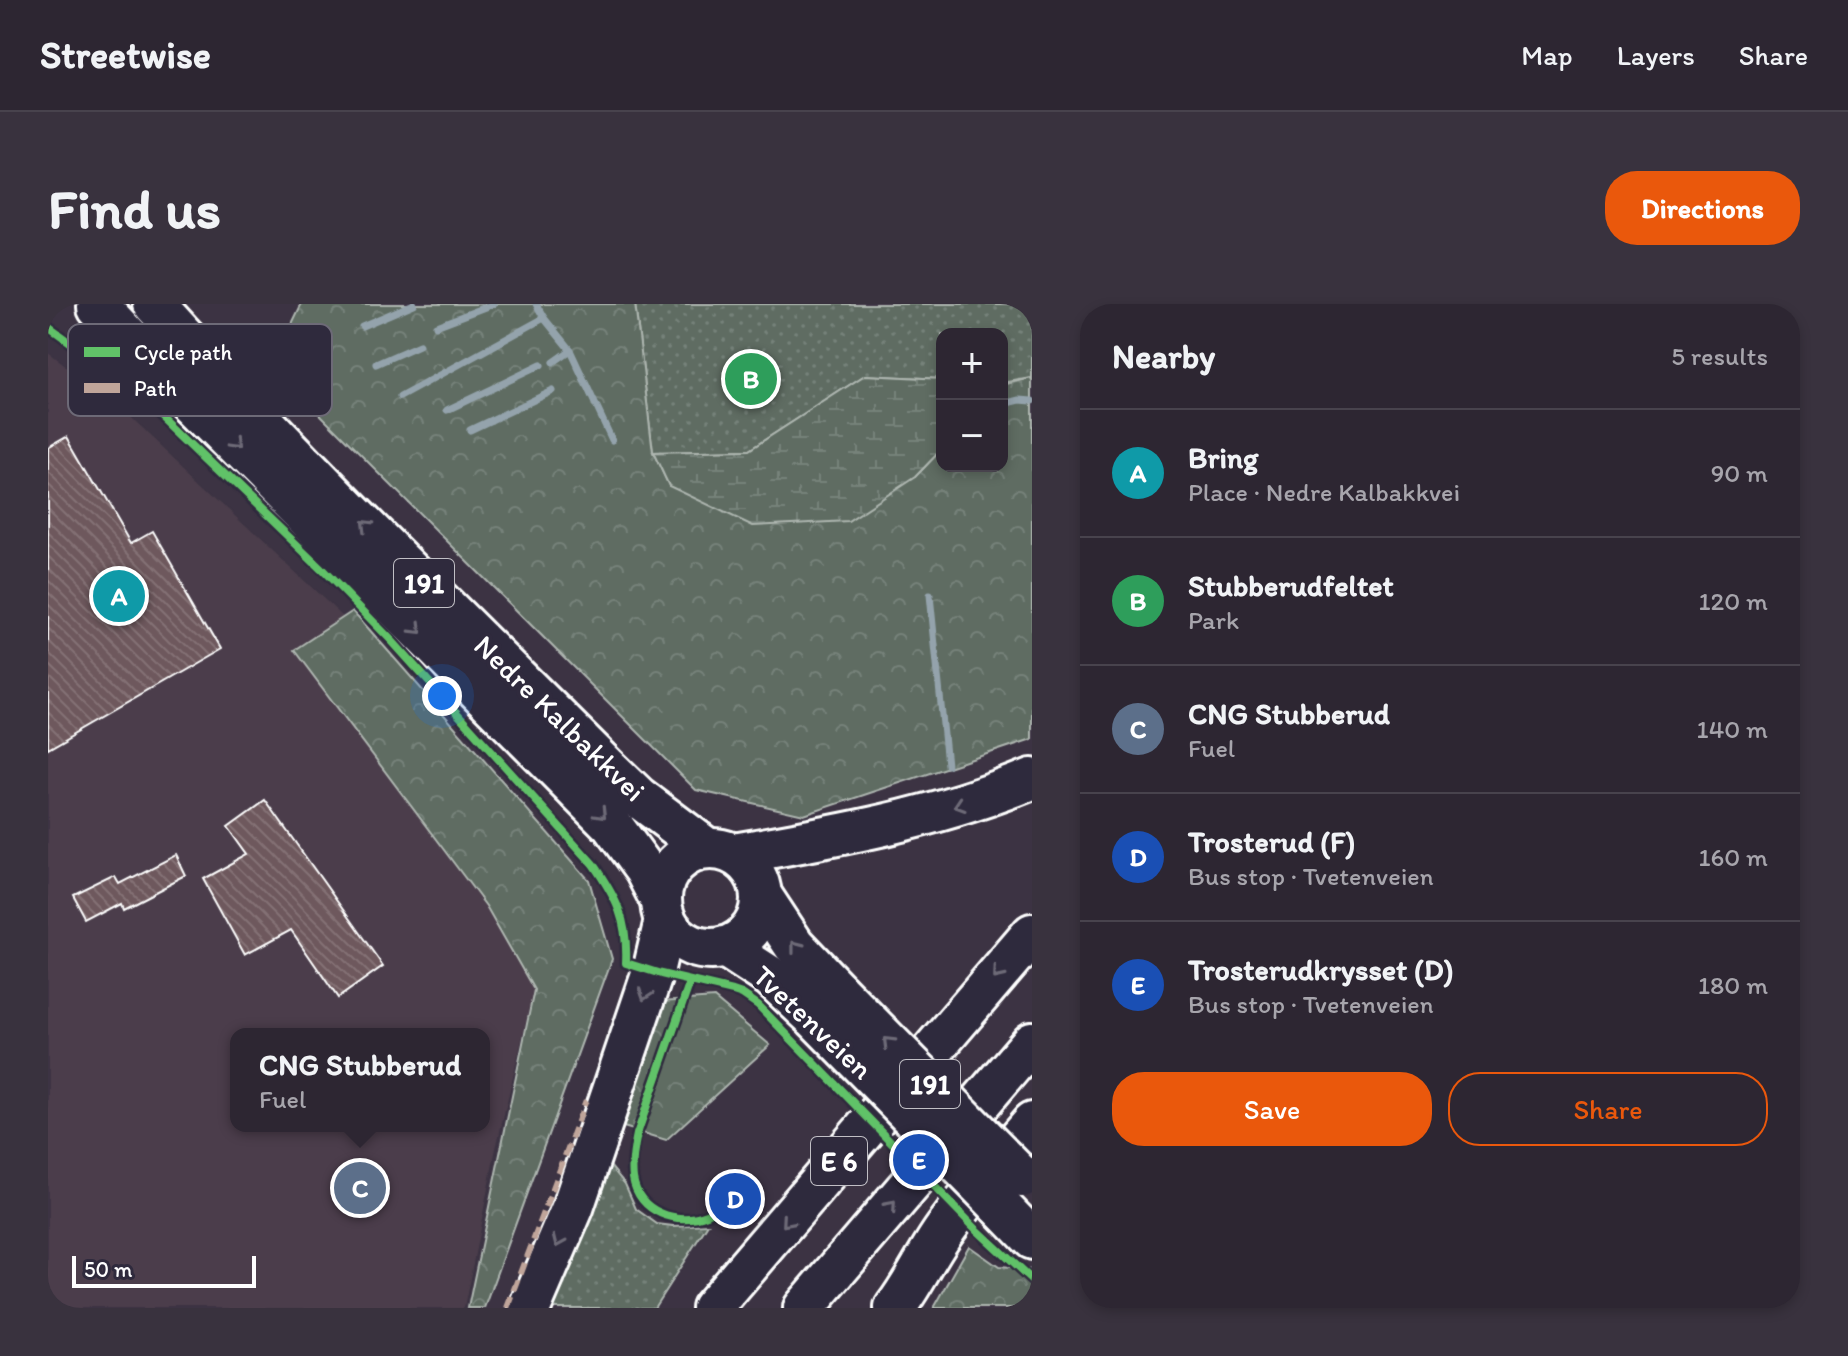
<!DOCTYPE html>
<meta charset="utf-8">
<style>
:root{--surface:#2d2632;--page:#39323e;--text:#f1f3f6;--muted:#a7a5ac;--line:#48434d;--accent:#ea580c}
body{margin:0;font-family:Itim,sans-serif;background:var(--page);color:var(--text)}
.controls{position:absolute;right:24px;top:24px;display:grid;overflow:hidden;border-radius:16px;box-shadow:0 4px 12px #0003}
.controls button{width:72px;height:72px;display:grid;place-items:center;padding:0;border:0;border-bottom:2px solid var(--line);background:var(--surface);color:var(--text);font:40px sans-serif}
.scale{position:absolute;left:24px;bottom:20px;width:184px;box-sizing:border-box;padding-left:8px;border:4px solid #fff;border-top:0;font-size:22px;line-height:28px;white-space:nowrap;color:#fff;-webkit-text-stroke:6px #2f2a3d;paint-order:stroke}
.you{position:absolute;left:394px;top:392px;width:28px;height:28px;margin:-20px;border:6px solid #fff;border-radius:50%;background:#1a73e8;box-shadow:0 0 0 12px #1a73e833}
.badge{display:grid;place-items:center;width:52px;height:52px;border-radius:50%;background:var(--accent);color:#fff;font-size:26px;font-weight:700}
.pin{position:absolute;translate:-50% -50%;border:4px solid #fff;box-shadow:0 2px 8px #0006}
.popup{position:absolute;left:182px;top:724px;width:260px;height:104px;box-sizing:border-box;display:grid;place-content:center;border-radius:16px;background:var(--surface);filter:drop-shadow(0 2px 6px #0005);font-size:26px;white-space:nowrap;color:var(--muted)}
.popup b{font-size:30px;color:var(--text)}
.popup::after{content:'';position:absolute;left:50%;top:100%;margin-left:-16px;border:16px solid transparent;border-top-color:var(--surface)}
.list{margin:0;padding:0;list-style:none}
h2{display:flex;justify-content:space-between;align-items:center;height:104px;margin:0;padding:0 32px;font-size:34px}
h2 small{font-size:26px;font-weight:400;color:var(--muted)}
.list li{display:grid;grid-template-columns:52px 1fr auto;gap:24px;align-items:center;box-sizing:border-box;height:128px;padding:0 32px;border-top:2px solid var(--line)}
.list b{display:block;font-size:30px;white-space:nowrap}
.list p{margin:0;font-size:26px;white-space:nowrap;color:var(--muted)}
.list em{font-size:26px;font-style:normal;color:var(--muted)}
.actions{display:flex;gap:16px;padding:24px 32px}
.actions a{flex:1;padding:18px 0;border:2px solid var(--accent);border-radius:32px;text-align:center;font-size:28px;color:var(--accent)}
.actions .main{background:var(--accent);color:#fff}
.map{position:relative;flex:none;width:984px;height:1004px;overflow:hidden;border-radius:32px}
header{display:flex;align-items:center;gap:48px;box-sizing:border-box;height:112px;padding:0 40px;background:var(--surface);border-bottom:2px solid var(--line)}
header strong{font-size:38px}
nav{display:flex;gap:44px;margin-inline-start:auto;font-size:28px}
.intro{display:flex;align-items:center;justify-content:space-between;box-sizing:border-box;height:192px;padding:0 48px}
h1{margin:0;font-size:56px}
.button{padding:20px 36px;border-radius:32px;background:var(--accent);color:#fff;font-size:28px;font-weight:700}
main{display:flex;gap:48px;padding:0 48px}
aside{flex:1;background:var(--surface);border-radius:32px;box-shadow:0 4px 12px #0003}
.map>svg:first-child{display:block}
</style>
<header>
<strong>Streetwise</strong>
<nav><a>Map</a><a>Layers</a><a>Share</a></nav>
</header>
<div class="intro"><h1>Find us</h1><a class="button">Directions</a></div>
<main>
<div class="map">
<svg width="984" height="1004" viewBox="0 0 984 1004">
<defs>
<pattern id="grass-dots" width="8" height="8" patternUnits="userSpaceOnUse" patternTransform="scale(2)"><rect width="8" height="8" fill="#5e6c62"/><path d="M2 2h.1M6 6h.1" fill="none" stroke="#76827a" stroke-width="1.8" stroke-linecap="round"/></pattern>
<pattern id="forest-crowns" width="20" height="18" patternUnits="userSpaceOnUse" patternTransform="scale(2)"><rect width="20" height="18" fill="#5e6c62"/><path d="M2 6a3 3 0 1 1 6 0M12 15a3 3 0 1 1 6 0" fill="none" stroke="#76827a"/></pattern>
<pattern id="wetland-marsh" width="20" height="14" patternUnits="userSpaceOnUse" patternTransform="scale(2)"><rect width="20" height="14" fill="#5e6c62"/><path d="M1 5h8M5 5V1M11 12h8M15 12V8" fill="none" stroke="#76827a"/></pattern>
<pattern id="building-back-hatch" width="6" height="6" patternUnits="userSpaceOnUse" patternTransform="scale(2)"><rect width="6" height="6" fill="#6e585d"/><path d="M-1 5l2 2M0 0l6 6M5-1l2 2" fill="none" stroke="#847175"/></pattern>
</defs>
<rect width="100%" height="100%" fill="#3c3343"/>
<filter id="ink" filterUnits="userSpaceOnUse"><feTurbulence type="fractalNoise" baseFrequency=".0125" numOctaves="2"/><feDisplacementMap in="SourceGraphic" scale="16" xChannelSelector="R" yChannelSelector="G"/><feConvolveMatrix kernelMatrix="1 2 1 2 8 2 1 2 1" color-interpolation-filters="sRGB"/></filter>
<g filter="url(#ink)">
<!-- built -->
<path fill="#4b3e4b" fill-rule="evenodd" d="M0,49L70,101L295,313L246,346L438,602L486,686L448,844L416,1004H0ZM188,730H436V822H188Z"/>
<!-- grass -->
<g fill="url(#grass-dots)" stroke="#aeb6b0" stroke-width="2">
<polygon points="587,0 984,0 984,74 954,79 954,30 894,30 894,75 817,71 701,146 605,148"/>
<polygon points="552,850 577,880 588,905 609,920 625,922 660,920 606,1004 490,1004"/>
</g>
<!-- forest -->
<g fill="url(#forest-crowns)" stroke="#aeb6b0" stroke-width="2">
<polygon points="254,0 587,0 605,148 621,182 867,173 894,145 894,162 954,162 954,83 958,80 984,74 984,435 756,511 648,486 224,62"/>
<polygon points="305,307 541,576 564,655 437,1004 420,1004 486,686 438,602 246,346"/>
<polygon points="666,694 722,741 618,836 569,821 614,698"/>
<polygon points="921,942 951,963 984,966 984,1004 886,1004"/>
</g>
<!-- wetland -->
<polygon fill="url(#wetland-marsh)" stroke="#aeb6b0" stroke-width="2" points="817,71 894,75 894,145 867,173 800,217 705,222 621,182 605,148 701,146"/>
<g fill="none" stroke-linecap="round" stroke-linejoin="round">
<!-- stream -->
<g stroke="#94a3ac" stroke-width="7">
<polyline points="488,0 496,14 522,46 564,136"/>
<polyline points="314,22 366,0"/>
<polyline points="388,22 446,0"/>
<polyline points="505,58 522,46"/>
<polyline points="328,60 371,41"/>
<polyline points="352,93 496,14"/>
<polyline points="956,100 972,96 984,97"/>
<polyline points="399,106 493,61"/>
<polyline points="422,126 505,87"/>
<polyline points="882,291 899,461"/>
</g>
</g>
<!-- building -->
<g fill="url(#building-back-hatch)" stroke="#fff" stroke-width="2">
<polygon points="21,132 83,239 104,227 172,345 0,444 0,144"/>
<polygon points="217,496 335,662 290,694 243,626 197,651 155,575 201,550 181,522"/>
<polygon points="128,551 138,572 76,604 74,599 38,618 25,594 68,573 72,580"/>
</g>
<g fill="none" stroke-linecap="round" stroke-linejoin="round">
<defs>
<g id="highway">
<polyline points="50,0 109,63 564,521 597,566 612,595"/>
<path d="M106,0C251,161 408,312 561,465L590,493L658,544"/>
<circle cx="663" cy="595" r="50"/>
<path d="M686,550C789,532 886,515 984,475"/>
<polyline points="713,591 746,641 790,687"/>
<polyline points="677,643 723,673 767,714"/>
<polyline points="950,900 984,935"/>
<polyline points="482,1004 525,904 605,668 617,616"/>
<polyline points="664,1004 984,630"/>
<polyline points="756,1004 984,738"/>
<path d="M847,1004C866,979 879,950 897,925C923,888 955,853 984,819"/>
</g>
</defs>
<!-- highway casing -->
<use href="#highway" stroke="#fff" stroke-width="46"/>
<!-- highway -->
<use href="#highway" stroke="#2f2a3d" stroke-width="40"/>
<defs>
<g id="highway-bridge">
<polyline points="790,687 974,873"/>
<polyline points="767,714 950,900"/>
</g>
</defs>
<!-- highway-bridge casing -->
<use href="#highway-bridge" stroke="#fff" stroke-width="46" stroke-linecap="butt"/>
<!-- highway-bridge -->
<use href="#highway-bridge" stroke="#2f2a3d" stroke-width="40"/>
<!-- quiet -->
<polyline stroke="#c0a59a" stroke-width="6" stroke-dasharray="12 6" stroke-linecap="butt" points="460,1004 538,796"/>
<defs>
<g id="cycleway">
<path d="M0,23L82,82L114,111L273,264L344,337L545,560C569,595 580,616 578,659L613,670L685,687L694,690L710,701L928,925L984,977"/>
<path d="M642,678L589,830C586,844 583,859 585,874C590,908 629,922 659,910C666,907 673,902 680,897"/>
</g>
</defs>
<!-- cycleway casing -->
<use href="#cycleway" stroke="#2f2a3d" stroke-width="13"/>
<!-- cycleway -->
<use href="#cycleway" stroke="#61c268" stroke-width="8"/>
</g>
<!-- one-way arrows -->
<defs><path id="oneway-chevron" d="M-2-3.5L2.5 0L-2 3.5" fill="none" stroke-width="1.6" stroke-linecap="round" stroke-linejoin="round" transform="scale(2)"/></defs>
<g stroke="#6d6a77">
<use href="#oneway-chevron" transform="translate(186 141) rotate(46)"/>
<use href="#oneway-chevron" transform="translate(318 221) rotate(-135)"/>
<use href="#oneway-chevron" transform="translate(369 325) rotate(45)"/>
<use href="#oneway-chevron" transform="translate(911 501) rotate(162)"/>
<use href="#oneway-chevron" transform="translate(553 510) rotate(46)"/>
<use href="#oneway-chevron" transform="translate(748 642) rotate(-128)"/>
<use href="#oneway-chevron" transform="translate(950 670) rotate(130)"/>
<use href="#oneway-chevron" transform="translate(597 691) rotate(109)"/>
<use href="#oneway-chevron" transform="translate(840 738) rotate(-135)"/>
<use href="#oneway-chevron" transform="translate(843 902) rotate(-49)"/>
<use href="#oneway-chevron" transform="translate(739 918) rotate(131)"/>
<use href="#oneway-chevron" transform="translate(511 937) rotate(114)"/>
</g>
</g>
<g text-anchor="middle" dominant-baseline="central" stroke-width="8" stroke-linejoin="round" paint-order="stroke">
<!-- shield labels -->
<g fill="#2f2a3d" stroke="#c1bfc5" stroke-width="2">
<rect x="346" y="255" width="60" height="48" rx="6"/>
<rect x="852" y="756" width="60" height="48" rx="6"/>
<rect x="763" y="833" width="56" height="48" rx="6"/>
</g>
<g font-size="28" font-weight="bold" fill="#fff">
<text x="376" y="279">191</text>
<text x="882" y="780">191</text>
<text x="791" y="857">E 6</text>
</g>
<!-- street labels -->
<g font-size="30" fill="#fff" stroke="#2f2a3d">
<text transform="translate(512 414) rotate(44)">Nedre Kalbakkvei</text>
<text transform="translate(765 718) rotate(43)">Tvetenveien</text>
</g>
</g>
<!-- legend -->
<rect x="20" y="20" width="264" height="92" rx="12" fill="#2f2a3d" stroke="#6d6a77" stroke-width="2"/>
<rect x="36" y="43" width="36" height="10" fill="#61c268"/>
<rect x="36" y="79" width="36" height="10" fill="#c0a59a"/>
<g font-size="22" fill="#fff">
<text x="86" y="56">Cycle path</text>
<text x="86" y="92">Path</text>
</g>
</svg>
<div class="controls">
<button>+</button>
<button>−</button>
</div>
<div class="scale">50 m</div>
<div class="you"></div>
<div class="pin badge" style="left:71px;top:292px;background:#0f9aa8">A</div>
<div class="pin badge" style="left:703px;top:75px;background:#2e9e5b">B</div>
<div class="pin badge" style="left:312px;top:884px;background:#5c6f8a">C</div>
<div class="popup"><b>CNG Stubberud</b>Fuel</div>
<div class="pin badge" style="left:687px;top:895px;background:#1a4fb4">D</div>
<div class="pin badge" style="left:871px;top:856px;background:#1a4fb4">E</div>
</div>
<aside>
<h2>Nearby<small>5 results</small></h2>
<ul class="list">
<li><span class="badge" style="background:#0f9aa8">A</span><div><b>Bring</b><p>Place · Nedre Kalbakkvei</p></div><em>90 m</em></li>
<li><span class="badge" style="background:#2e9e5b">B</span><div><b>Stubberudfeltet</b><p>Park</p></div><em>120 m</em></li>
<li><span class="badge" style="background:#5c6f8a">C</span><div><b>CNG Stubberud</b><p>Fuel</p></div><em>140 m</em></li>
<li><span class="badge" style="background:#1a4fb4">D</span><div><b>Trosterud (F)</b><p>Bus stop · Tvetenveien</p></div><em>160 m</em></li>
<li><span class="badge" style="background:#1a4fb4">E</span><div><b>Trosterudkrysset (D)</b><p>Bus stop · Tvetenveien</p></div><em>180 m</em></li>
</ul>
<div class="actions"><a class="main">Save</a><a>Share</a></div>
</aside>
</main>
